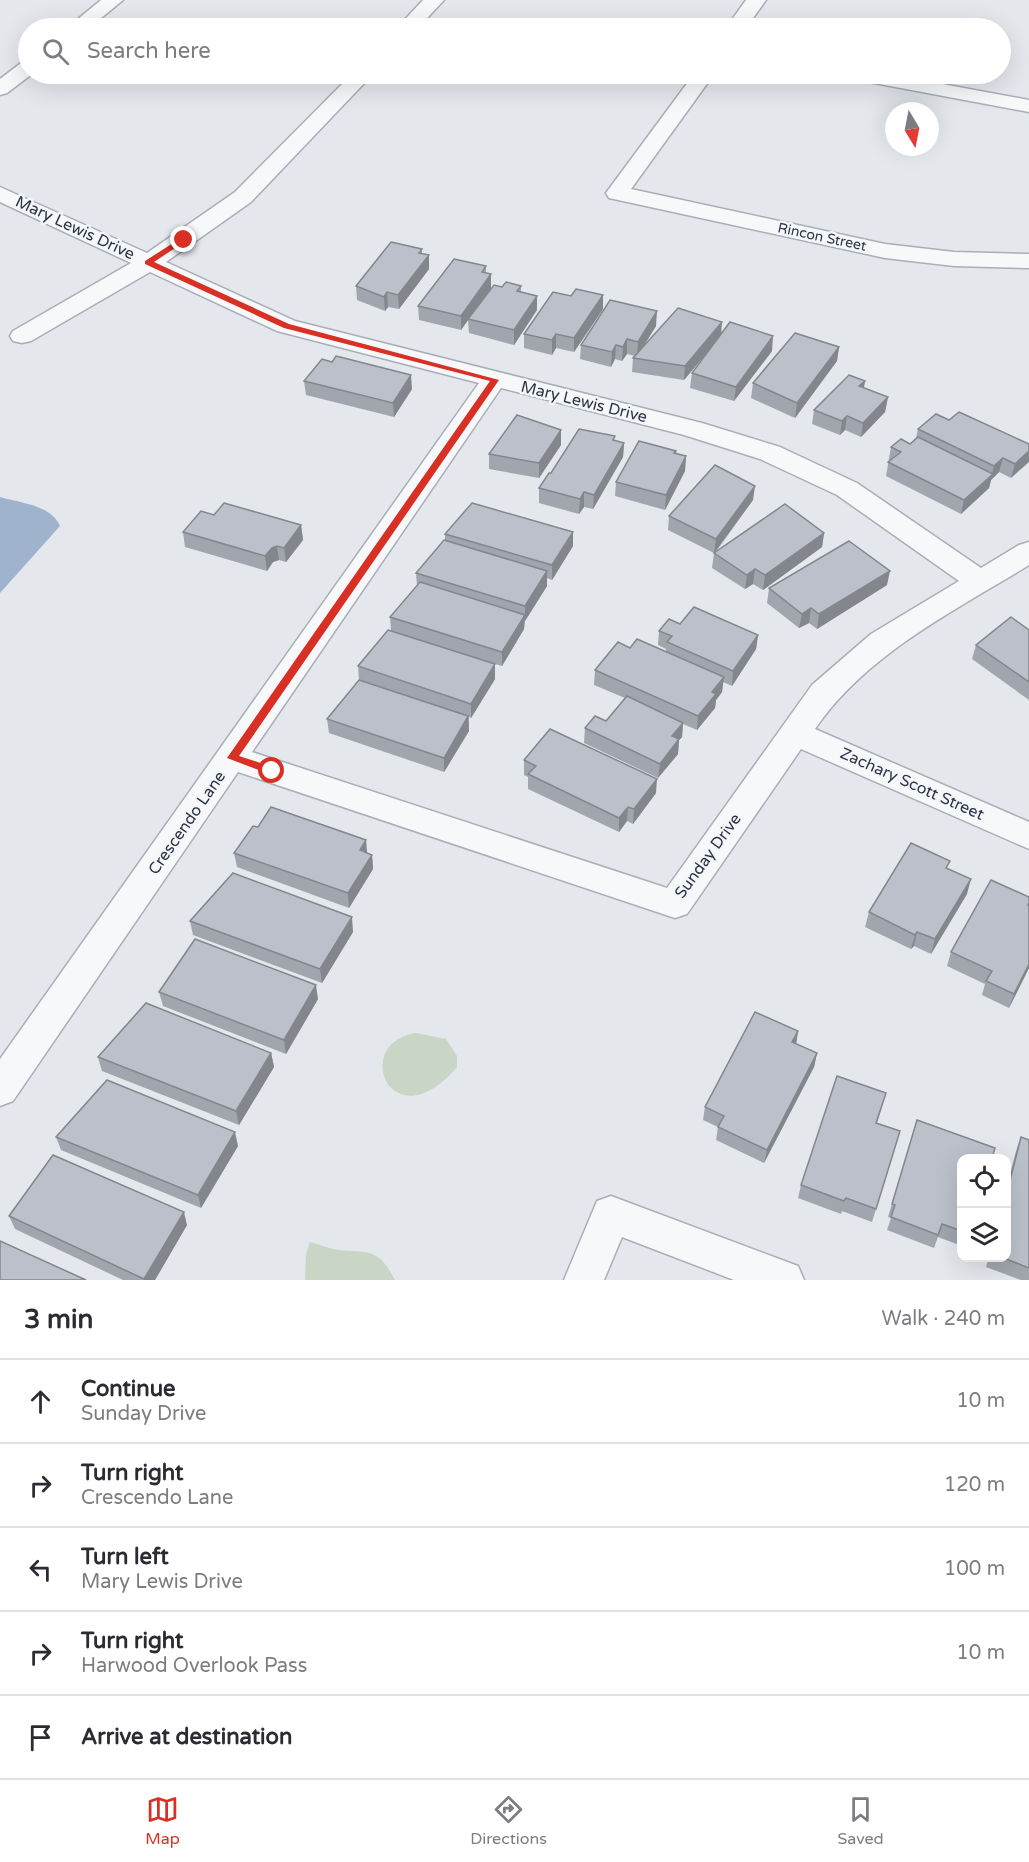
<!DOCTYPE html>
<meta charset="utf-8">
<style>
:root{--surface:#fff;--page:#f7f7f7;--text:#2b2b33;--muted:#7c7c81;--line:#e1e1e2;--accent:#d93025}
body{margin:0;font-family:"Varela Round",sans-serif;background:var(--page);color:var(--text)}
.controls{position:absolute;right:18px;bottom:18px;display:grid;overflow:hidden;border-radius:12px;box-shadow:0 6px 24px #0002}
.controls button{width:54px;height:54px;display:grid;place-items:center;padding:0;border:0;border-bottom:2px solid var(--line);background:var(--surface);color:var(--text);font:30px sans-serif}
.compass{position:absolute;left:885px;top:102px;width:54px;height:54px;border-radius:50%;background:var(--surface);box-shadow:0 6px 24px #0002;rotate:170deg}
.stop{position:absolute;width:18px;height:18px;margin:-14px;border:4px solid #d93025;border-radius:50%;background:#fff}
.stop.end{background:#d93025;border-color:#fff;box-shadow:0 2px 6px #0008}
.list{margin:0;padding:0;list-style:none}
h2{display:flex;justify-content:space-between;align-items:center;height:78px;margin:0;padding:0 24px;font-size:26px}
h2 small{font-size:20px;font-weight:400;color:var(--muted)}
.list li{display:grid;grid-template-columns:39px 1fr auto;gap:18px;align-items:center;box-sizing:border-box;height:84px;padding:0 24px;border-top:2px solid var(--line)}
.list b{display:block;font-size:22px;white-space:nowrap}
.list p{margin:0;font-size:20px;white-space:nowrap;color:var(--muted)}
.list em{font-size:20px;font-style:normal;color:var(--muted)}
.icon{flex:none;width:33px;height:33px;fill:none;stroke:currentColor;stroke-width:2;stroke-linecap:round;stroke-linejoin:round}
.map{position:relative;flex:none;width:1029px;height:1280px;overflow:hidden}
.search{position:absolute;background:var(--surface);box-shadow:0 6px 24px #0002;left:18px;right:18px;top:18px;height:66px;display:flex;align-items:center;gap:15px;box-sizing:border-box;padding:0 21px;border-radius:33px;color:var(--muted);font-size:22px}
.sheet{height:498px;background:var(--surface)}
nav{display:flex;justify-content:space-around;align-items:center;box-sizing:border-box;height:84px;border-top:2px solid var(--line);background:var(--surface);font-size:16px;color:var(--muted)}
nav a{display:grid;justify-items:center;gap:3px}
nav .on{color:var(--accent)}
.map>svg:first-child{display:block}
</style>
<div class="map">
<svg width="1029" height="1280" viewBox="0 0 1029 1280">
<rect width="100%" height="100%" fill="#e4e7ec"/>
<!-- green -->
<g fill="#c9d6c5">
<path d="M416,1033L446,1039L457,1056V1067C391,1144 350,1043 416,1033Z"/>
<path d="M310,1242C318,1244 325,1247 333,1249C365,1255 376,1243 395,1280H305L306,1254Z"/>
</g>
<!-- water -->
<path fill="#9fb4cc" d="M0,497C21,503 51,505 60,526L0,593Z"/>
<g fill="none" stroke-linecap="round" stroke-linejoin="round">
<defs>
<g id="minor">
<polygon points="101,0 123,0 89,28 67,28"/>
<polygon points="423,0 444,0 418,28 397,28"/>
<polygon points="746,0 766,0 746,28 726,28"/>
<polygon points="28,61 28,74 32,74 7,93 0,95 0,79 21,63"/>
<path d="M352,74H373L251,202L166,262L295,321L702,423L780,447L857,483L981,568L1019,545L1029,542V565C954,611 866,654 815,729L1029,822V849L801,749L687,914L675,918L238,772L13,1101L0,1106V1059L479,383L277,331L150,272L31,341L22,343L13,341L10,336L13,331L131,263L0,202V187L147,253L235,192ZM501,388L684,435L760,459L837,495L959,581L871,634L812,685L667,888L252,752Z"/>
<polygon points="694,74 714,74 631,189 885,244 954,252 1029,254 1029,268 954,266 885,258 609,198 606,193"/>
<polygon points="848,74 888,74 1029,100 1029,112 858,80 851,78"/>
<polygon points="611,1196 798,1266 804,1280 734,1280 622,1237 604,1280 564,1280 597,1201"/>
</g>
</defs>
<!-- minor casing -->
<use href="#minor" stroke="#a9aeb7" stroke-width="3"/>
<!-- minor -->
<use href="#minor" fill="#f7f8fa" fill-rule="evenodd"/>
</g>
<!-- wall -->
<g fill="#a1a5ae">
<polygon points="422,249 422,254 429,255 429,269 399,309 388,307 385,311 357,300 356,286"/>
<polygon points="486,266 486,273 491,274 491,288 521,286 521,292 537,310 514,345 469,333 468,320 461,330 419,320 418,306"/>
<polygon points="603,309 574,352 556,348 552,355 524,348 524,334"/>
<polygon points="656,326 644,346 721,334 772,351 734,401 690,388 692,373 709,350 684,380 632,372 633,358 635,356 627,354 622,361 615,359 611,367 580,359 581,345"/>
<polygon points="839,347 837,361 795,418 751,398 753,383"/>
<polygon points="304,381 412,389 394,417 306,395"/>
<polygon points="865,381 864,388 888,397 885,412 861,437 845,430 840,435 812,424 814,410"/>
<polygon points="949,420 1029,444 1011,478 999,472 991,480 989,488 961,514 886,476 891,447 910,444 916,438 918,429"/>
<polygon points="561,430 561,445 539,478 489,469 489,454"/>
<polygon points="615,441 624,443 623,457 593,509 584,507 579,514 539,503 539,488 551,473"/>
<polygon points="676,451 676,454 686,456 685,471 665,510 615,496 616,482"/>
<polygon points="753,500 715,553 824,533 822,547 763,590 753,584 745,589 712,568 714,553 668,530 669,516"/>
<polygon points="214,515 301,525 303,540 286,562 279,560 273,562 267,571 185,547 183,532"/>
<polygon points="445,534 573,546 552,580 547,578 547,586 525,621 524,629 502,666 495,664 495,679 471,718 469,717 469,731 444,772 329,733 327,719 359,680 358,666 391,631 390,617 417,586 416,573 445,541"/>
<polygon points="887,585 817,629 809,623 799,628 767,603 769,588"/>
<polygon points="680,624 758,635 756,649 732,686 723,682 722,692 716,700 715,708 697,730 683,724 682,737 679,740 678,754 658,778 584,743 585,728 606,721 625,698 594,685 595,670 630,648 666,652 666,649 658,645 659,631"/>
<polygon points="1029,630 1029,700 972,659 976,645"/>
<polygon points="524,760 656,793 633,824 627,821 619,832 528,789 528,777 524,775"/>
<polygon points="258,827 366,840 367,853 372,855 373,869 349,908 237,867 234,853"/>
<polygon points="948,868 967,894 931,954 914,946 911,949 865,927 869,912"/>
<polygon points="1029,897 1029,968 1009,1008 982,995 985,984 947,966 951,952"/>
<polygon points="190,921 353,932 322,983 193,935"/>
<polygon points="159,992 318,999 286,1054 163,1006"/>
<polygon points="798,1031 796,1044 817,1053 814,1067 764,1163 716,1140 718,1127 703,1120 705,1107"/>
<polygon points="271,1053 274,1067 239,1125 102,1071 98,1057"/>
<polygon points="882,1107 877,1123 900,1131 872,1222 842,1211 841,1214 798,1198 801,1185"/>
<polygon points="917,1120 962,1158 962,1246 938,1237 934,1248 887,1230 891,1218 888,1217"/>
<polygon points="56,1137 238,1146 201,1208 61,1150"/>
<polygon points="1021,1137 1029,1140 1029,1280 1021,1280 986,1267 989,1257 1006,1257 1006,1189 1016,1151"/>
<polygon points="9,1216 187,1225 155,1280 123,1280 15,1229"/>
</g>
<!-- shaded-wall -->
<g fill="#83868d">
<polygon points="429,255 429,269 399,309 398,295"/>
<polygon points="491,274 491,288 461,330 461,316"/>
<polygon points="387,292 388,307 385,311 384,297"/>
<polygon points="603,295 603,309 574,352 574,338"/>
<polygon points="537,296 537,310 514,345 514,330"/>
<polygon points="657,311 656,326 637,356 638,342"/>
<polygon points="722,322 721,336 684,380 685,366"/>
<polygon points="556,334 556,348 552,355 552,340"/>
<polygon points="773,336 772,351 734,401 736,387"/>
<polygon points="627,339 627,354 622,361 623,347"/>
<polygon points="616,345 615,359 611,367 612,352"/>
<polygon points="839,347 837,361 795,418 797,403"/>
<polygon points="411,375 412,389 394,417 393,403"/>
<polygon points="865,381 862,395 859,386"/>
<polygon points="888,397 885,412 861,437 863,423"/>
<polygon points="847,416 845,430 840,435 842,421"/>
<polygon points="561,430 561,445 539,478 539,463"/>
<polygon points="624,443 623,457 593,509 594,495"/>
<polygon points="1029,451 1029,462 1011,478 1015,464"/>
<polygon points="686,456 685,471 665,510 666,495"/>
<polygon points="1003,458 999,472 991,480 989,488 961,514 964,500 992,474 994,466"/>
<polygon points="755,486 753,500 714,553 716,539"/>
<polygon points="584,492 584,507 579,514 580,499"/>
<polygon points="301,525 303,540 286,562 284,548"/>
<polygon points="573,532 573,546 552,580 552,565"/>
<polygon points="824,533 822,547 763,590 765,575"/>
<polygon points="277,546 279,560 273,562 267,571 265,556 272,548"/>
<polygon points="755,569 753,584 745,589 747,575"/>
<polygon points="547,571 547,586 525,621 525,606"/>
<polygon points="890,571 887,585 817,629 819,614"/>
<polygon points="811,608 809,623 799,628 802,614"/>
<polygon points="525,615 524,629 502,666 502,652"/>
<polygon points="758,635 756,649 732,686 733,671"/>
<polygon points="495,664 495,679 471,718 471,704"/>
<polygon points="724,677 722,692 716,700 715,708 697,730 698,716 712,692"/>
<polygon points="468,716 469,731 444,772 444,758"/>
<polygon points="683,723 682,737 679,740 678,754 658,778 660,764 672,736"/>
<polygon points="657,779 656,793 633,824 634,809"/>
<polygon points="628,807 627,821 619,832 619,818"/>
<polygon points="366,840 367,854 360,850"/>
<polygon points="372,855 373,869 349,908 348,893"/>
<polygon points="971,879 967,894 931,954 935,939"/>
<polygon points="352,917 353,932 322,983 320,969"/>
<polygon points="917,932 914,946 911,949 915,935"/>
<polygon points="1029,964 1029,968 1009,1008 1014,994"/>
<polygon points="316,985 318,999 286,1054 284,1040"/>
<polygon points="798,1031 796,1045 792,1042"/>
<polygon points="271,1053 274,1067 239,1125 236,1111"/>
<polygon points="817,1053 814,1067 764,1163 767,1150"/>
<polygon points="235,1132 238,1146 201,1208 198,1195"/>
<polygon points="184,1212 187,1225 155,1280 144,1280 144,1279"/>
</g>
<!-- building -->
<g fill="#bbc0ca" stroke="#83868d" stroke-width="1.5">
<polygon points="459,24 480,28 442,28 446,25 457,27"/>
<polygon points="391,242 422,249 419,253 429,255 398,295 387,292 384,297 356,286"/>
<polygon points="454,259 486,266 482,272 491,274 461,316 418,306"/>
<polygon points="506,282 521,286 517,291 537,296 514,330 468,319 494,285 502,287"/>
<polygon points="576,289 603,295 574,338 556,334 552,340 524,334 553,292 571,296"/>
<polygon points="610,300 657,311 638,342 627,339 623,347 616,345 612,352 581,345"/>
<polygon points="678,308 722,322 685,366 633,358"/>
<polygon points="730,322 773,336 736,387 692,373"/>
<polygon points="795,333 839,347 797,403 753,383"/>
<polygon points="336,356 411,375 393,403 304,381 322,359 332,362"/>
<polygon points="849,375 865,381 859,386 888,397 863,423 847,416 842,421 814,410"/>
<polygon points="959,412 1029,444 1029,451 1015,464 1003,458 994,466 918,429 936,414 949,420"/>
<polygon points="517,415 561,430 539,463 489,454"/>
<polygon points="579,429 615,436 613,440 624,443 594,495 584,492 580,499 539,488 549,473 551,473"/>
<polygon points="918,437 993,474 964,500 888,462 901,452 891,447 901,439 910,444"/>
<polygon points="639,441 676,451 674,453 686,456 666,495 616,482"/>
<polygon points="715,465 755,486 716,539 669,516"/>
<polygon points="224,503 301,525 284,548 277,546 272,548 265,556 183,532 201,511 214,515"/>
<polygon points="472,503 573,532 552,565 445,534"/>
<polygon points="785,504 824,533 765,575 755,569 747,575 714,553"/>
<polygon points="444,540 547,571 525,606 416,573"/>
<polygon points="849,541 890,571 819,614 811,608 802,614 769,588"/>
<polygon points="420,582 525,615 502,652 390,617"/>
<polygon points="694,607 758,635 733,671 667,642 672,636 659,631 669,619 680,624"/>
<polygon points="1011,617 1029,630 1029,682 976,645"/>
<polygon points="388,630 495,664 471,704 358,666"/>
<polygon points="637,639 724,677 712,692 716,694 698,716 595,670 618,642 630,648"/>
<polygon points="359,680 468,716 444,758 327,719"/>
<polygon points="627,696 683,723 672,736 679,739 660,764 585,728 595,716 606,721"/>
<polygon points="550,729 657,779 634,809 628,807 619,818 528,774 536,766 524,760"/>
<polygon points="271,807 366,840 360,850 372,855 348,893 234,853 253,826 258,827"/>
<polygon points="911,843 950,861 946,868 971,879 935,939 917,932 915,935 869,912"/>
<polygon points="233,873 352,917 320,969 190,921"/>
<polygon points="991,880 1029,897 1029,903 1028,905 1029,905 1029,964 1014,994 986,981 992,971 951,952"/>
<polygon points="195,939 316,985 284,1040 159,992"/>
<polygon points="146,1003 271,1053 236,1111 98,1057"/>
<polygon points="755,1012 798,1031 792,1042 817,1053 767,1150 718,1127 724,1116 705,1107"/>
<polygon points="837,1076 886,1093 876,1123 900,1131 876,1209 846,1198 844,1201 801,1185"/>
<polygon points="107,1080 235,1132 198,1195 56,1137"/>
<polygon points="917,1120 995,1148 992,1158 962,1158 962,1231 942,1224 938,1235 891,1217 895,1205 892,1204"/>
<polygon points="1021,1137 1029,1140 1029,1268 1001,1257 1006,1257 1006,1196"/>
<polygon points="53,1155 184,1212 144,1279 9,1216"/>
<polygon points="0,1241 86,1280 0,1280"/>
</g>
<!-- route -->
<polygon fill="#d93025" points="181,238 187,240 154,262 289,324 499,380 239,756 276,768 276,774 272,775 227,758 490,381 284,328 145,264 145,261"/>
<g text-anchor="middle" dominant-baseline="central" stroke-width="5" stroke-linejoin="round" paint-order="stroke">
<!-- far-street labels -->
<g font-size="14" fill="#2b3445" stroke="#f4f6f9">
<text transform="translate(822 237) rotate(12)">Rincon Street</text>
</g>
<!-- street labels -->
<g font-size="16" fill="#2b3445" stroke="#f4f6f9">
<text transform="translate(75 228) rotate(25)">Mary Lewis Drive</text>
<text transform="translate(584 402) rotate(14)">Mary Lewis Drive</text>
<text transform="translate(912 784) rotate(24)">Zachary Scott Street</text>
<text transform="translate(187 823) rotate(-55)">Crescendo Lane</text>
<text transform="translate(708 856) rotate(-54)">Sunday Drive</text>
</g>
</g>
</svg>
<div class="controls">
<button><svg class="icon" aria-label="locate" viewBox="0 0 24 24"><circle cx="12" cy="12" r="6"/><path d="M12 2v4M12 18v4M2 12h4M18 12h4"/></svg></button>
<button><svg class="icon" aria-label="layers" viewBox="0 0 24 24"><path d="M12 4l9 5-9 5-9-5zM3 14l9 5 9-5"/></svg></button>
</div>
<svg class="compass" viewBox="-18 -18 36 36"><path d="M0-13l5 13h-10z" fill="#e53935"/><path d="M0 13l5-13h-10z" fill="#7c7c81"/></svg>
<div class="stop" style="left:272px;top:771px"></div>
<div class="stop end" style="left:184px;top:240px"></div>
<div class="search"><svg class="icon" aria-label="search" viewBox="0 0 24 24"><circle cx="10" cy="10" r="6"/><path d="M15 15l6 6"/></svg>Search here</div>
</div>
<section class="sheet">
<h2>3 min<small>Walk · 240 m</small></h2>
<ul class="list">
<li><svg class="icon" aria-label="ahead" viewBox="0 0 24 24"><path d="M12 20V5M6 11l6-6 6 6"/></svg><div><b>Continue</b><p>Sunday Drive</p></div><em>10 m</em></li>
<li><svg class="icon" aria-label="right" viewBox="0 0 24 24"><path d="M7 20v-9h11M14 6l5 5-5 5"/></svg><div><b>Turn right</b><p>Crescendo Lane</p></div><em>120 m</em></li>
<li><svg class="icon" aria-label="left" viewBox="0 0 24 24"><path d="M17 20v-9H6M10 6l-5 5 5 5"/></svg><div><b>Turn left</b><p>Mary Lewis Drive</p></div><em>100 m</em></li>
<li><svg class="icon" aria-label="right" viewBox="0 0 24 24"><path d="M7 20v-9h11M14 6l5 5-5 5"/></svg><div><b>Turn right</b><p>Harwood Overlook Pass</p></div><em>10 m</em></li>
<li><svg class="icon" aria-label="arrive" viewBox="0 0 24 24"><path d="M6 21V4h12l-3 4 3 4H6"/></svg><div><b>Arrive at destination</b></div></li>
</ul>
</section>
<nav>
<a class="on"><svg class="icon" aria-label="map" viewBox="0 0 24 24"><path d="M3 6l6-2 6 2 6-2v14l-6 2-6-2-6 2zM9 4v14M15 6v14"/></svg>Map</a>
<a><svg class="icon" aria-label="directions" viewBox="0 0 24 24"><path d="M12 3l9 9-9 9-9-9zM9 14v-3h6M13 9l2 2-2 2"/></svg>Directions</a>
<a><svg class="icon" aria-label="saved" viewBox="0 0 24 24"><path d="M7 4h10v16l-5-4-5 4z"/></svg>Saved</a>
</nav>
